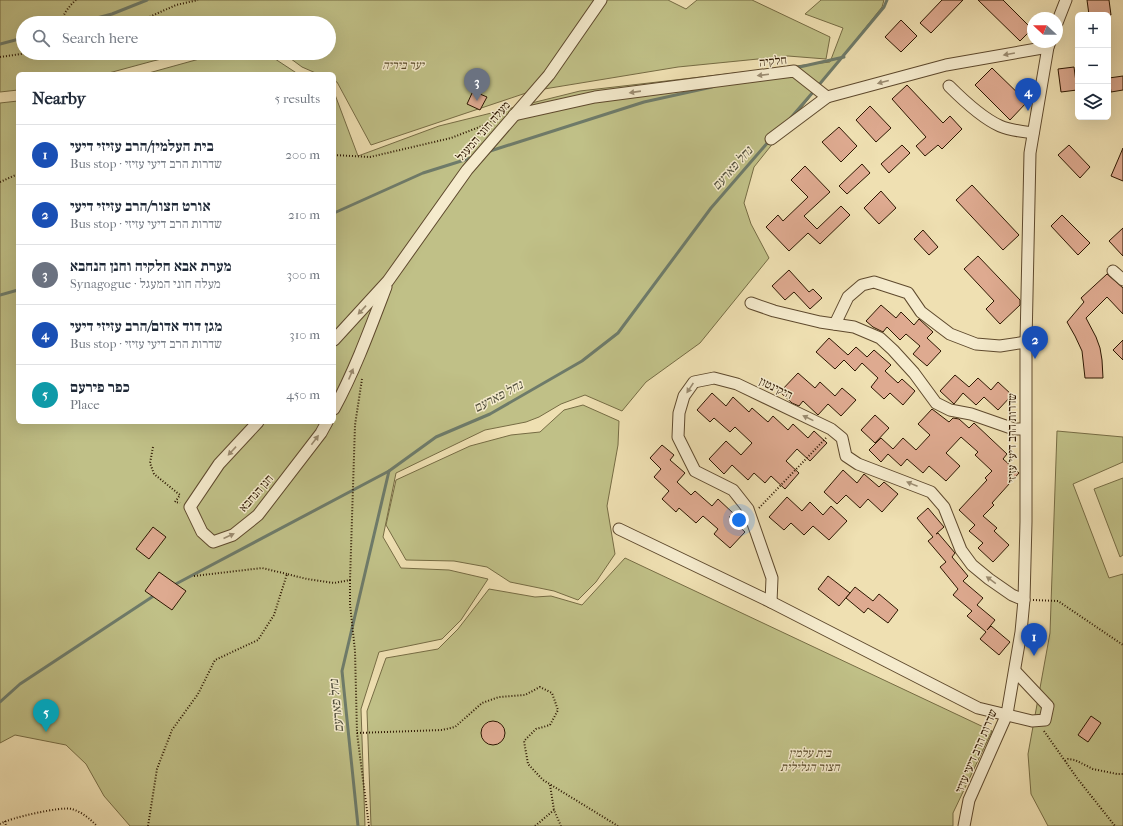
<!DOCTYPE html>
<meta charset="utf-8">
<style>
:root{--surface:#fff;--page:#f6f6f7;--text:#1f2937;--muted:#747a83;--line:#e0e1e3;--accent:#db2777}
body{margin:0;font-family:"IM FELL French Canon","Frank Ruhl Libre",serif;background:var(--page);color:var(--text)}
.controls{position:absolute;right:12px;top:12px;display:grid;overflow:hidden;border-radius:6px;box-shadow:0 4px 16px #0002}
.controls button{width:36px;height:36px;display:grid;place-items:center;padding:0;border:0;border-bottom:1px solid var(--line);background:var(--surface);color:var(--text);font:20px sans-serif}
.compass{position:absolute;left:1027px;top:12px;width:36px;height:36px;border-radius:50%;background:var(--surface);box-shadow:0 4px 16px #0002;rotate:292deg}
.you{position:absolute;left:739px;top:520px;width:14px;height:14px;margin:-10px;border:3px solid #fff;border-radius:50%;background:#1a73e8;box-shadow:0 0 0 6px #1a73e833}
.badge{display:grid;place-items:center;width:26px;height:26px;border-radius:50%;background:var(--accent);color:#fff;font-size:13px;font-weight:700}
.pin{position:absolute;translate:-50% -33px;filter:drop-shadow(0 1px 2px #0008)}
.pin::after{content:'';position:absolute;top:21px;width:14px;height:12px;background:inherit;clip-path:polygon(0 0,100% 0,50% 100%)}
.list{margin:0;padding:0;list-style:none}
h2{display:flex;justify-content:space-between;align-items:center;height:52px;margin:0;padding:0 16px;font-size:17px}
h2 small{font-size:13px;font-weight:400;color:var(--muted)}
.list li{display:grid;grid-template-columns:26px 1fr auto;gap:12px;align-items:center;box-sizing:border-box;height:60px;padding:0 16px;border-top:1px solid var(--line)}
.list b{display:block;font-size:15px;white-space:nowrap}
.list p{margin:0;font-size:13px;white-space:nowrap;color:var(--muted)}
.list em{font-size:13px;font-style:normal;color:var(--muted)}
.icon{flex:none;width:22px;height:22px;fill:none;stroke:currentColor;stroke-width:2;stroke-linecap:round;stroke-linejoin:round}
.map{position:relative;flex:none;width:1123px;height:826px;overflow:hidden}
.search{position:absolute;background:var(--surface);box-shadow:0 4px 16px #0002;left:16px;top:16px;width:320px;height:44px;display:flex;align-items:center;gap:10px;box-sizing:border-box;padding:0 14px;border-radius:22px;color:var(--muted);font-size:15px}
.panel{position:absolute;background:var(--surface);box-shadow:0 4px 16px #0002;left:16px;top:72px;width:320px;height:352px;border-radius:6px}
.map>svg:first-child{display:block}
</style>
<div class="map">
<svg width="1123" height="826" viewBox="0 0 1123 826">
<rect width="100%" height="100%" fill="#efe0b2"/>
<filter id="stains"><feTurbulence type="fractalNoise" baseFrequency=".005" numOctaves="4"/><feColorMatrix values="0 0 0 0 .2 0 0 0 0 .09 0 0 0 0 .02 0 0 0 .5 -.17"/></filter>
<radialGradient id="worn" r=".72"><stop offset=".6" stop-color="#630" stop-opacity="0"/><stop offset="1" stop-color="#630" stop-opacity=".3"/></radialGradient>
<!-- green -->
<g fill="#c0c087" stroke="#766c44">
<polygon points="0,0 668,0 686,9 697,0 752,0 830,37 826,59 788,56 678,67 532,91 371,145 337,82 334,81 334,74 318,74 302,67 283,53 329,53 329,23 23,23 23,53 187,53 153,61 105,74 18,74 18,90 0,92"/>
<polygon points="821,0 884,0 882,7 754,167 744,203 751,224 769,258 700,343 646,382 622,411 585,395 561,404 539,417 526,422 485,430 396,473 383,537 401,568 449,570 488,579 461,620 442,639 379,652 361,709 365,826 130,826 104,796 86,764 66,745 15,735 0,743 0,103 18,101 18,422 334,422 334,92 358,156 439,126 580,91 830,62 843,28 805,14"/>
<polygon points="221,53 269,55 298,74 145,74"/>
<polygon points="583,405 619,421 618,445 607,506 615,554 596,582 578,600 554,591 510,582 487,567 454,561 406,560 386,525 396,480 470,446 511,435 540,432 564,410"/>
<polygon points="1057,431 1123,437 1123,462 1073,484 1109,578 1123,574 1123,826 1048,826 1031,794 1028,754 1050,633"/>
<polygon points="1123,478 1123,555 1120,557 1094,489"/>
<polygon points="625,558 992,731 953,813 953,826 371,826 367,711 386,658 438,649 458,629 489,589 535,597 551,596 582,605"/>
</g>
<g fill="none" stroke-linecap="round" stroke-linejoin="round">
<!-- stream -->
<g stroke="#6e7b6a" stroke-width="3">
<polyline points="78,23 112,14 147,0"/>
<polyline points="0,44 23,38"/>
<polyline points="795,68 844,57"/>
<polyline points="818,86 884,7 887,0"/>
<polyline points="788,121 814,91"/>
<polyline points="487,152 644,102 712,87"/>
<polyline points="334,213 423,173 474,157"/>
<polyline points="0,295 18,290"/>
<polyline points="172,586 389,471"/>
<polyline points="0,702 20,684 155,595"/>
<polyline points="358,826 342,671 389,471 436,437 490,414 582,361 618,333 711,208 769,141"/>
</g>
</g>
<!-- building -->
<g fill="#deaa90" stroke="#2d1701">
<polygon points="942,0 963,0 931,33 920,23"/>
<polygon points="978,0 1003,0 1032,29 1020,41"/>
<polygon points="1087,0 1109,0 1111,15 1089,15"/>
<polygon points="901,20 917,36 901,52 885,37"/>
<polygon points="1074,67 1077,90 1061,92 1058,69"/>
<polygon points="992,68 1027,102 1010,120 975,85"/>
<polygon points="1123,76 1123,90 1111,92 1109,78"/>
<polygon points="907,85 943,123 950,116 962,129 942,149 938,145 925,156 916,146 926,137 892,99"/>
<polygon points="473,91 487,97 480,110 467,104"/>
<polygon points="870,106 891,128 876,142 856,120"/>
<polygon points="839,127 857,146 841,162 822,142"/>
<polygon points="902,145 910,153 889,173 881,164"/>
<polygon points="1069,145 1090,167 1080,178 1058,155"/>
<polygon points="1123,148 1123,181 1111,176"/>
<polygon points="862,164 870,173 847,194 839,186"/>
<polygon points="805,166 830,192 804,216 817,229 841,206 850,215 820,244 808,233 789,251 766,227 778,215 783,221 808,197 791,180"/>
<polygon points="972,185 1019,235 1003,250 956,200"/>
<polygon points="881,191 896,208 879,224 864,208"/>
<polygon points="1062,215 1090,243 1078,255 1051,226"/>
<polygon points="1123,228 1123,256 1109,241"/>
<polygon points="923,230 938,247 929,255 914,239"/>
<polygon points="978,256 1020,300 1020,305 1000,324 986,309 994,301 964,269"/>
<polygon points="789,270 809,292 813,289 822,298 810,309 794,292 785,300 772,286"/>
<polygon points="1107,274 1123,288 1123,314 1107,297 1086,318 1096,337 1100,348 1102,360 1103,378 1085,378 1082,351 1075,336 1067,322 1084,302 1081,298"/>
<polygon points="881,305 896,318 901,312 914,325 919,319 933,332 927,338 941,351 927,366 913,354 920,346 906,334 900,340 887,327 883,332 873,327 866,321"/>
<polygon points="829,338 848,355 856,347 867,357 874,350 891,365 885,371 898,383 902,379 915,391 903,405 890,393 884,399 871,387 878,378 862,363 855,371 844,360 835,369 816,352"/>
<polygon points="1123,340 1123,360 1113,350"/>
<polygon points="798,373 815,388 820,382 835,396 842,388 856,400 841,416 828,404 818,415 803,401 799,406 792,403 780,392"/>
<polygon points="955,375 969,387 978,378 991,390 998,382 1012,395 998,410 984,397 976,405 963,393 954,404 940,391"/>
<polygon points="712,393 726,406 733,397 749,412 752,408 768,422 773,416 788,430 793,424 808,438 814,431 827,443 810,461 797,449 786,461 799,473 785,489 771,476 765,483 754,473 748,480 732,465 724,474 709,459 726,441 741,455 752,443 735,427 730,432 714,418 710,422 697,410"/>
<polygon points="932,409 949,422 953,418 959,419 969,428 974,423 1007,454 1003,459 1019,473 992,503 994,505 983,516 997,528 994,531 1009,545 993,562 978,548 983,543 969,531 975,525 959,510 987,480 985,478 992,471 975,455 978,452 961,437 946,453 960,466 946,481 929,466 923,473 907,459 901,466 888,454 881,462 869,450 881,438 893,449 903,438 916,450 930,435 918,424"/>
<polygon points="875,415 889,428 875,443 861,430"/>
<polygon points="662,445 674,455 670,460 685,473 677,482 691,495 695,491 712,506 718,499 733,513 729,517 745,532 730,548 714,534 718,529 703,516 696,523 679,508 676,512 662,499 669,491 654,477 661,469 650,458"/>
<polygon points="843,470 857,483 864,474 879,487 884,482 898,494 882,512 868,499 860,508 846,495 837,504 824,492"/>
<polygon points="787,497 802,511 810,502 823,515 831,506 847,521 829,540 813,526 804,535 791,523 784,530 769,517"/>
<polygon points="928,508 944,527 936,534 938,533 955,553 952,557 968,576 963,581 983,598 977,605 995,620 987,630 991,626 1010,642 999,655 980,639 986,632 967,616 972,611 953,595 958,589 940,567 946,562 928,541 933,537 917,518"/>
<polygon points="153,527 166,537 149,559 136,549"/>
<polygon points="159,572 186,591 172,610 145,591"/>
<polygon points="828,576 850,593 839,606 818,589"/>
<polygon points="855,587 873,601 879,594 898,610 888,623 868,608 864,613 846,598"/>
<polygon points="1091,716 1101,723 1088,742 1078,735"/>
<circle cx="493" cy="733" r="12"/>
</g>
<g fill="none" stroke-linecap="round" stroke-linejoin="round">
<defs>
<g id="minor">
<polyline points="1057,23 1066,0"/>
<path d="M949,86C963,100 982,118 1000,126C1011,131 1022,131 1033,133"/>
<polyline points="514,115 595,97 794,71 827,97 946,65 1048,47"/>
<polyline points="771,139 827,97"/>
<polyline points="1113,271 1123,280"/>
<polyline points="751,303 774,311 820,322 854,327 880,338 893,350 914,373 936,403 950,410 971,414 1014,429 1025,429"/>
<polyline points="835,324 848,297 862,285 874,282 908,293 921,312 950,334 976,344 1000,346 1026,342"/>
<polyline points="334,340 388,281 467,170 549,75 601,0"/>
<path d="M334,409C355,370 370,329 386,287"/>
<polyline points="258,422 219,464 190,507 202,532 213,542 233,535 258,515 321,433 327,422"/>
<polyline points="619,529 771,602 978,708 1032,721 1045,720 1048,706 1015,671"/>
<polyline points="771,602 772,578 748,509 733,490 695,471 678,437 679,413 684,396 694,382 714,378 737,384 831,429 842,438 846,456 858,464 931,492 944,507 961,550 972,565 989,579 1012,595 1024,600"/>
<polyline points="964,826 969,800 1007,714 1021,632 1024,600 1026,522 1026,342 1030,153 1048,47 1050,42"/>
</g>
</defs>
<!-- minor casing -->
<use href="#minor" stroke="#5e492d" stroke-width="13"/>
<!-- path -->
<g stroke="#2d1701" stroke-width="2" stroke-dasharray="1 2" stroke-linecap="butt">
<path d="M61,23C63,14 69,6 76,0"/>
<polyline points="136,23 176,5 198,0"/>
<polyline points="0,57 28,53"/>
<polyline points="334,155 370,157 451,138 482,126 498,117"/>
<polyline points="0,182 18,174"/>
<polyline points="153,447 150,463 154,474 180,495 175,502 180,503"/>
<polyline points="759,508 826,438"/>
<polyline points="194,576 262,568 287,574"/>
<polyline points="350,580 350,604 355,651 357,733 369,826"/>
<polyline points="1033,600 1058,601 1123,645"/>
<polyline points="1044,731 1077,778 1115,826"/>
<polyline points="357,733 442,730 455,727 482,703 499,697 525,695 540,687 552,693 558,710 550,725 536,729 524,741 528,764 543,780 618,826"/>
<polyline points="1065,761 1068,759 1075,760 1093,769 1117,774 1123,774"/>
<polyline points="550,785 554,810 561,826"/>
<polyline points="5,821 6,826"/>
<path d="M0,824C9,818 62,806 72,809C82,812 90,819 97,826"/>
<polyline points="148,826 157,769 172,730 198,694 215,660 258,640 274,615 287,574 307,579 334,583 350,580 355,425 362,379"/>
<polyline points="535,826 554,810"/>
</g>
<!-- minor -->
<use href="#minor" stroke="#f5ebcd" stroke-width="11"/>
</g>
<!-- one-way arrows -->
<defs><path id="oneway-solid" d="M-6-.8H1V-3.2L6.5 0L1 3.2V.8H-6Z"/></defs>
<g fill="#9b8c71">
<use href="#oneway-solid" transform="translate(1009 54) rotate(170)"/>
<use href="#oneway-solid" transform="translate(763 75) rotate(173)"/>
<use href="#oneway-solid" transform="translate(883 82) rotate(165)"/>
<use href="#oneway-solid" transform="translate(635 92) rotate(172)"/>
<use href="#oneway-solid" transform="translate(362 310) rotate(133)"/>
<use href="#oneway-solid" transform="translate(351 374) rotate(-67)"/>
<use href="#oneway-solid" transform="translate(690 388) rotate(124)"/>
<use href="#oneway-solid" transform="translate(808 418) rotate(-154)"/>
<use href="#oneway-solid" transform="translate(315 440) rotate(-53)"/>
<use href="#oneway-solid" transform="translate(232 451) rotate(133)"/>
<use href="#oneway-solid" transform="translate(912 484) rotate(-158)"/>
<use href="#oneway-solid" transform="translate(229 536) rotate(-24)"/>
<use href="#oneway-solid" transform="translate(991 580) rotate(-144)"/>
</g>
<g text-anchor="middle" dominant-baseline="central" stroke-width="3" stroke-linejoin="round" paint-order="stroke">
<!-- street labels -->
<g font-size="12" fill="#2d1701" stroke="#f5ebcd">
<text transform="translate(773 61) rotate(-6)">חלקיה</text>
<text transform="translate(483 131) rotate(-49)">מעלה חוני המעגל</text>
<text transform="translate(776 388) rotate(26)">היקינטון</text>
<text transform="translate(1012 438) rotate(-90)">שדרות הרב דיעי עזיזי</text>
<text transform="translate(256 493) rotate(-49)">חנן הנחבא</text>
<text transform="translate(976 751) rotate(-67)">שדרות הרב דיעי עזיזי</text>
</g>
<!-- park labels -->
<g font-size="12" font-style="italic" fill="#594a29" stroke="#f5ebcd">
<text x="403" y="65">יער ביריה</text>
<text x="810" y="753">בית עלמין<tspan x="810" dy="14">חצור הגלילית</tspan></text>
</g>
<!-- water labels -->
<g font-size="13" font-style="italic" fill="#53513e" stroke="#f5ebcd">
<text transform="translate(732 168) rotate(-48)">נחל פארעם</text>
<text transform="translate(498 396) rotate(-28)">נחל פארעם</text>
<text transform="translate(336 706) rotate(-96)">נחל פארעם</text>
</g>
</g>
<rect width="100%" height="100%" filter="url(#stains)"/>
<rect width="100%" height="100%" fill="url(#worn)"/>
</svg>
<div class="controls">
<button>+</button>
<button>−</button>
<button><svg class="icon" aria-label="layers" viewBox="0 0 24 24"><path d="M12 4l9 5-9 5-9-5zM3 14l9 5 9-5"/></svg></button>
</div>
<svg class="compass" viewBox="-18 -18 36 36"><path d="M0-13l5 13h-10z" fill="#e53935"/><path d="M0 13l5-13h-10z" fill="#747a83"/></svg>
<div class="you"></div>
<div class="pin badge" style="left:1034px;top:656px;background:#1a4fb4">1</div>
<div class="pin badge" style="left:1035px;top:359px;background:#1a4fb4">2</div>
<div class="pin badge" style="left:477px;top:101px;background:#6b7280">3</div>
<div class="pin badge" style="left:1028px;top:111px;background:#1a4fb4">4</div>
<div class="pin badge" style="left:46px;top:732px;background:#0f9aa8">5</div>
<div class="search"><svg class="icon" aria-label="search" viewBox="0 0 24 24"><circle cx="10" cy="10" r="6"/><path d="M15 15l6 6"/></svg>Search here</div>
<section class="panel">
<h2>Nearby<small>5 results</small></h2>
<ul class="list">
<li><span class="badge" style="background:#1a4fb4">1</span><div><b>בית העלמין/הרב עזיזי דיעי</b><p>Bus stop · שדרות הרב דיעי עזיזי</p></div><em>200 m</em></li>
<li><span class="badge" style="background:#1a4fb4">2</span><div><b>אורט חצור/הרב עזיזי דיעי</b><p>Bus stop · שדרות הרב דיעי עזיזי</p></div><em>210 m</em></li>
<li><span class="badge" style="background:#6b7280">3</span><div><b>מערת אבא חלקיה וחנן הנחבא</b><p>Synagogue · מעלה חוני המעגל</p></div><em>300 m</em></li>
<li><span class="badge" style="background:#1a4fb4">4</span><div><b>מגן דוד אדום/הרב עזיזי דיעי</b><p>Bus stop · שדרות הרב דיעי עזיזי</p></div><em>310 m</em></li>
<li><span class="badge" style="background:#0f9aa8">5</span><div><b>כפר פירעם</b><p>Place</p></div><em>450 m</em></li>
</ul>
</section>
</div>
